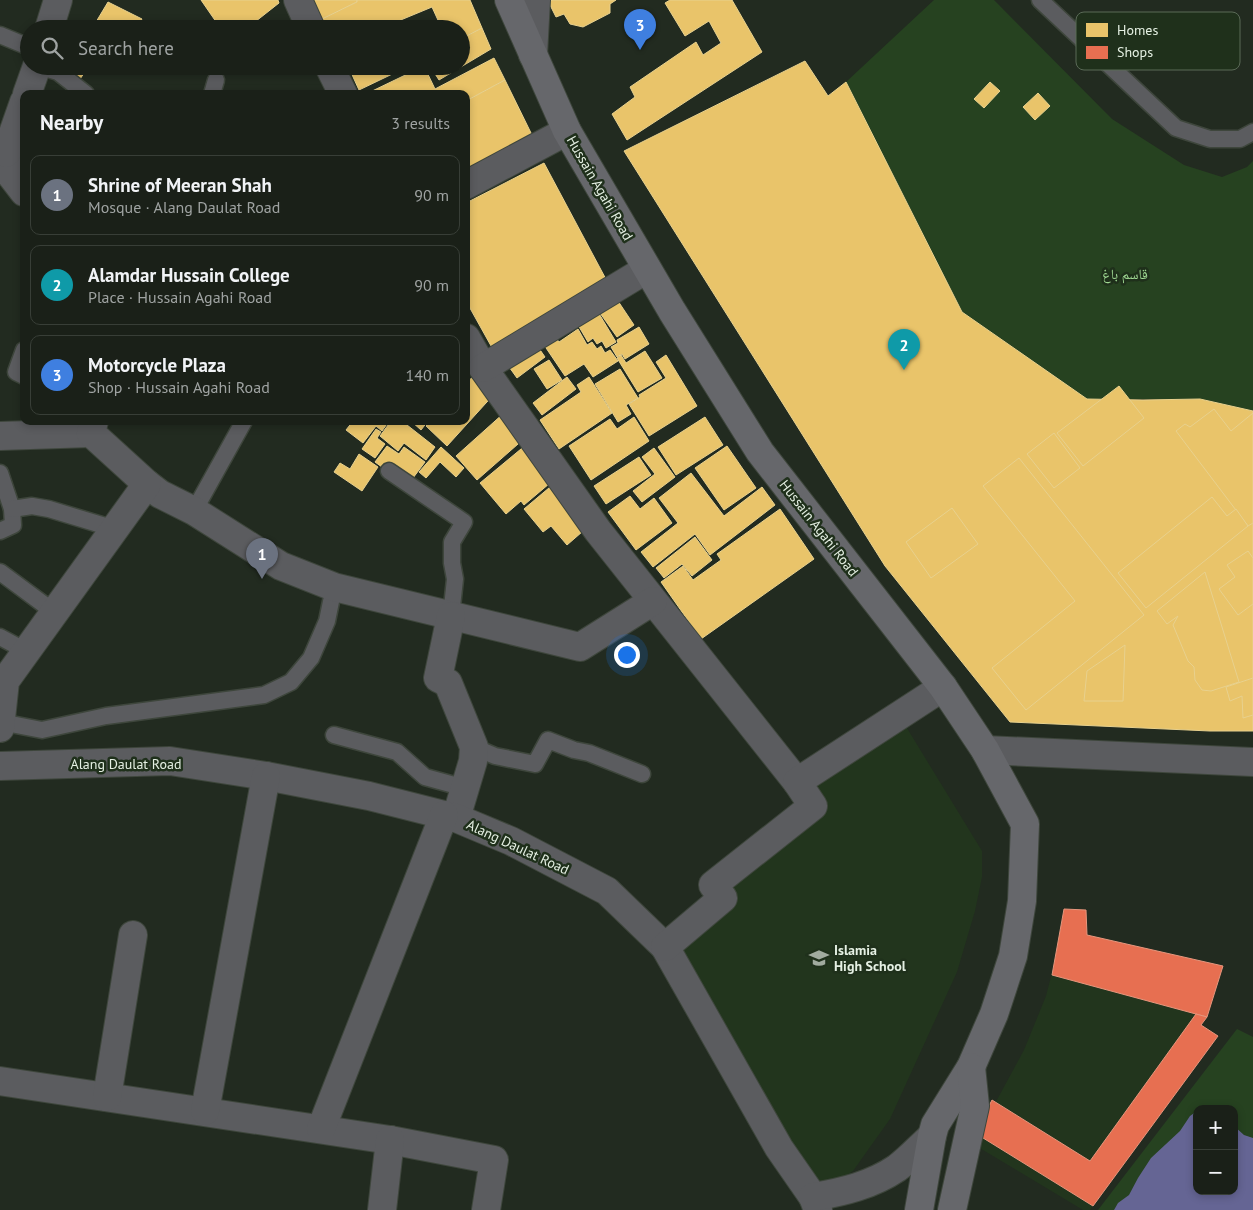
<!DOCTYPE html>
<meta charset="utf-8">
<style>
:root{--surface:#1a2018;--page:#232821;--text:#f1f3f6;--muted:#9fa3a2;--line:#383e37;--accent:#0f766e}
body{margin:0;font-family:"PT Sans","Noto Naskh Arabic",sans-serif;background:var(--page);color:var(--text)}
.controls{position:absolute;right:15px;bottom:15px;display:grid;overflow:hidden;border-radius:10px;box-shadow:0 2px 8px #0003}
.controls button{width:45px;height:45px;display:grid;place-items:center;padding:0;border:0;border-bottom:1px solid var(--line);background:var(--surface);color:var(--text);font:25px sans-serif}
.you{position:absolute;left:626px;top:654px;width:18px;height:18px;margin:-12px;border:4px solid #fff;border-radius:50%;background:#1a73e8;box-shadow:0 0 0 8px #1a73e833}
.badge{display:grid;place-items:center;width:32px;height:32px;border-radius:50%;background:var(--accent);color:#fff;font-size:16px;font-weight:700}
.pin{position:absolute;translate:-50% -41px;filter:drop-shadow(0 1px 2px #0008)}
.pin::after{content:'';position:absolute;top:26px;width:18px;height:15px;background:inherit;clip-path:polygon(0 0,100% 0,50% 100%)}
.list{margin:0;padding:0;list-style:none}
h2{display:flex;justify-content:space-between;align-items:center;height:65px;margin:0;padding:0 20px;font-size:21px}
h2 small{font-size:16px;font-weight:400;color:var(--muted)}
.list li{display:grid;grid-template-columns:32px 1fr auto;gap:15px;align-items:center;box-sizing:border-box;height:80px;margin:0 10px 10px;padding:0 10px;border:1px solid var(--line);border-radius:10px}
.list b{display:block;font-size:19px;white-space:nowrap}
.list p{margin:0;font-size:16px;white-space:nowrap;color:var(--muted)}
.list em{font-size:16px;font-style:normal;color:var(--muted)}
.icon{flex:none;width:28px;height:28px;fill:none;stroke:currentColor;stroke-width:2;stroke-linecap:round;stroke-linejoin:round}
.map{position:relative;flex:none;width:1253px;height:1210px;overflow:hidden}
.search{position:absolute;background:var(--surface);box-shadow:0 2px 8px #0003;left:20px;top:20px;width:450px;height:55px;display:flex;align-items:center;gap:12px;box-sizing:border-box;padding:0 18px;border-radius:28px;color:var(--muted);font-size:19px}
.panel{position:absolute;background:var(--surface);box-shadow:0 2px 8px #0003;left:20px;top:90px;width:450px;height:335px;border-radius:10px}
.map>svg:first-child{display:block}
</style>
<div class="map">
<svg width="1253" height="1210" viewBox="0 0 1253 1210">
<rect width="100%" height="100%" fill="#222b20"/>
<!-- built -->
<g fill="#22351d">
<polygon points="899,715 982,851 982,877 975,911 957,972 890,1119 853,1171 813,1197 669,944 713,885 813,807 797,782"/>
<polygon points="1087,935 1217,966 1207,1017 1197,1029 1090,1210 1083,1210 973,1144 1024,1050 1046,996 1057,953"/>
</g>
<!-- green -->
<g fill="#264220" fill-rule="evenodd">
<polygon points="934,0 994,0 1112,119 1184,165 1222,177 1247,167 1253,161 1253,411 1200,399 1087,399 962,312 846,82"/>
<path d="M1237,1029L1253,1037V1210H1098ZM1197,1109H1234V1191H1197Z"/>
</g>
<!-- water -->
<polygon fill="#656594" points="1197,1111 1197,1191 1234,1191 1234,1126 1244,1135 1253,1138 1253,1210 1114,1210 1118,1203 1129,1195 1138,1178 1151,1158 1180,1131 1190,1116"/>
<!-- homes -->
<g fill="#e9c46a" stroke="#e8d18e">
<polygon points="201,0 278,0 279,3 246,29 221,29"/>
<polygon points="309,0 357,0 357,2 318,21"/>
<polygon points="357,0 470,0 482,28 461,39 461,29 442,29 432,7 379,29 324,29 318,21 357,2"/>
<polygon points="552,0 616,0 610,4 610,13 583,27 570,24 564,14 556,17 549,3"/>
<polygon points="670,0 732,0 762,52 627,140 612,114 635,97 630,87 696,42 703,55 721,43 709,21 685,36 665,3"/>
<polygon points="108,2 142,19 136,29 106,29 96,22"/>
<polygon points="482,28 491,49 439,80 430,66 461,66 461,39"/>
<polygon points="494,58 505,80 466,101 466,94 366,94 424,66 435,89"/>
<polygon points="805,61 828,96 846,82 962,312 1087,399 1143,400 1200,399 1253,411 1253,731 1210,731 1010,722 885,566 624,151"/>
<polygon points="62,66 89,66 80,79"/>
<polygon points="352,66 409,66 359,90 349,68"/>
<polygon points="505,80 532,135 466,171 466,101"/>
<polygon points="990,82 1000,91 984,108 974,99"/>
<polygon points="1038,93 1050,106 1035,120 1023,107"/>
<polygon points="544,163 608,283 495,353 466,301 466,203"/>
<polygon points="618,301 634,325 617,337 600,313"/>
<polygon points="598,312 616,342 606,348 602,341 597,344 593,338 588,342 578,325"/>
<polygon points="639,327 649,344 625,359 622,354 617,357 611,347 618,343 617,340"/>
<polygon points="578,329 587,345 592,342 597,349 601,346 605,353 610,350 618,361 593,377 584,364 565,376 542,342 553,334 559,342"/>
<polygon points="536,344 545,357 517,378 507,364"/>
<polygon points="645,351 662,378 638,392 617,358 621,355 626,363"/>
<polygon points="666,355 697,406 649,436 629,404 640,397 639,395 666,378 656,362"/>
<polygon points="549,360 562,380 547,389 534,369"/>
<polygon points="620,369 638,398 626,405 631,414 618,422 595,384"/>
<polygon points="476,373 496,392 447,446 426,426 431,421 466,421 466,384"/>
<polygon points="567,377 576,389 542,415 533,403"/>
<polygon points="589,377 612,413 559,449 540,420 581,392 577,385"/>
<polygon points="1119,386 1144,418 1083,466 1057,433"/>
<polygon points="1214,409 1231,431 1253,413 1253,523 1248,526 1176,431 1185,424 1190,427"/>
<polygon points="504,413 526,437 477,480 456,456"/>
<polygon points="634,417 649,441 591,480 569,446 610,419 617,429"/>
<polygon points="705,417 723,445 676,475 658,447"/>
<polygon points="353,421 389,421 382,431 376,426 363,443 346,430"/>
<polygon points="391,421 402,421 435,447 426,460 404,443 398,451 380,436"/>
<polygon points="411,421 428,421 421,430"/>
<polygon points="376,429 381,432 377,438 385,444 375,458 362,449"/>
<polygon points="1054,433 1080,468 1054,488 1027,454"/>
<polygon points="527,444 556,478 524,505 521,501 506,514 480,483"/>
<polygon points="387,446 399,454 404,447 425,462 410,482 386,470 375,462"/>
<polygon points="727,446 756,488 724,510 695,468"/>
<polygon points="441,447 464,468 456,477 440,462 426,478 419,472"/>
<polygon points="654,448 675,477 642,502 633,491 655,474 642,457"/>
<polygon points="359,454 378,467 362,491 334,472 340,463 350,469"/>
<polygon points="639,457 651,475 606,504 594,486"/>
<polygon points="1019,458 1144,615 1026,710 992,668 1075,601 983,486"/>
<polygon points="691,473 724,516 762,487 775,505 710,555 695,534 653,567 641,552 678,523 659,498"/>
<polygon points="556,482 590,525 567,545 551,526 543,532 524,509"/>
<polygon points="630,496 640,509 654,498 672,523 636,550 608,512"/>
<polygon points="1212,497 1227,516 1236,509 1248,526 1146,608 1118,573"/>
<polygon points="952,508 978,544 931,578 906,542"/>
<polygon points="780,509 814,559 701,639 661,582 683,566 693,580 721,560 717,554"/>
<polygon points="695,537 712,560 692,576 682,564 664,578 656,568"/>
<polygon points="1248,551 1253,558 1253,604 1238,615 1219,589 1235,577 1227,565"/>
<polygon points="1205,572 1239,682 1211,691 1202,690 1195,680 1194,667 1188,661 1173,625 1178,616 1167,624 1157,611"/>
<polygon points="1125,645 1123,701 1084,701 1087,671"/>
<polygon points="1253,678 1253,715 1243,718 1242,696 1230,701 1226,687"/>
</g>
<!-- shops -->
<g fill="#e76f51" stroke="#e6967d">
<polygon points="1064,909 1086,910 1087,935 1223,966 1207,1017 1052,975"/>
<polygon points="1196,1014 1207,1017 1201,1025 1218,1036 1093,1206 975,1133 992,1100 1090,1161"/>
</g>
<g fill="none" stroke-linecap="round" stroke-linejoin="round">
<defs>
<g id="service">
<polyline points="1040,0 1176,128 1210,139 1240,139 1253,132"/>
<polyline points="0,35 29,47"/>
<polyline points="38,66 58,72 86,94"/>
<polyline points="212,94 216,80"/>
<polyline points="24,350 16,372 24,376"/>
<polyline points="389,471 464,522 452,542 452,563 455,579 451,616"/>
<polyline points="0,473 12,509 13,525 0,531"/>
<polyline points="12,509 32,506 49,509 115,529"/>
<polyline points="194,511 244,421"/>
<polyline points="0,572 54,612"/>
<polyline points="0,637 26,651"/>
<polyline points="1,722 42,730 106,716 264,695 291,682 311,658 327,621 334,587"/>
<polyline points="334,735 397,752 425,777 465,788"/>
<polyline points="474,747 495,756 535,764 548,740 574,750 589,753 642,774"/>
</g>
<g id="minor">
<polyline points="298,0 311,29"/>
<polyline points="49,29 58,0"/>
<polyline points="533,55 536,0"/>
<polyline points="329,66 343,94"/>
<polyline points="27,94 37,66"/>
<polyline points="0,150 6,153 7,170 24,192"/>
<polyline points="6,153 24,102"/>
<polyline points="466,185 567,131"/>
<polyline points="466,338 483,368 598,531 797,782"/>
<polyline points="483,368 647,269"/>
<polyline points="0,436 91,433"/>
<polyline points="147,484 160,494 194,511 281,566 334,587 580,647 653,601"/>
<polyline points="451,616 438,678 448,683 474,747 473,761 456,818"/>
<polyline points="0,728 5,681 147,484 91,433 94,421"/>
<polyline points="985,750 1253,762"/>
<polyline points="0,766 170,761 266,776 369,796 456,818 511,841 607,891 665,947 779,1148 813,1197 818,1210"/>
<polyline points="665,947 723,898 713,885 813,806 797,782 943,687"/>
<polyline points="0,1081 390,1140 494,1160 486,1210"/>
<polyline points="107,1097 133,935"/>
<polyline points="205,1111 266,776"/>
<polyline points="321,1129 444,815"/>
<path d="M813,1197C843,1192 872,1185 897,1168C909,1159 920,1147 932,1136"/>
<polyline points="382,1210 390,1140"/>
</g>
<g id="secondary">
<polyline points="509,0 567,131 672,311 760,452 943,687 985,750 1025,824 1022,901 1013,956 994,1014 971,1067 935,1125 932,1136 919,1210"/>
<polyline points="952,1210 975,1106 971,1067"/>
</g>
</defs>
<!-- service casing -->
<use href="#service" stroke="#3e463c" stroke-width="19"/>
<!-- minor casing -->
<use href="#minor" stroke="#3e463c" stroke-width="30"/>
<!-- secondary casing -->
<use href="#secondary" stroke="#3e463c" stroke-width="30"/>
<!-- service -->
<use href="#service" stroke="#5b5c5f" stroke-width="16"/>
<!-- minor -->
<use href="#minor" stroke="#5b5c5f" stroke-width="28"/>
<!-- secondary -->
<use href="#secondary" stroke="#66676b" stroke-width="28"/>
</g>
<!-- icons -->
<defs>
<symbol id="school-bare" viewBox="-9 -9 18 18"><path d="M0-5L7-2L0 1L-7-2ZM-4 1L0 2.5L4 1V4Q0 6-4 4Z" fill="#a1ab9f" stroke="#1f301b" stroke-width="2.5" paint-order="stroke"/></symbol>
</defs>
<g fill-rule="evenodd">
<use href="#school-bare" x="805" y="944" width="28" height="28"/>
</g>
<g text-anchor="middle" dominant-baseline="central" stroke-width="5" stroke-linejoin="round" paint-order="stroke">
<!-- street labels -->
<g font-size="14" fill="#e5f0e3" stroke="#1f301b">
<text transform="translate(600 188) rotate(60)">Hussain Agahi Road</text>
<text transform="translate(819 528) rotate(52)">Hussain Agahi Road</text>
<text x="126" y="764">Alang Daulat Road</text>
<text transform="translate(518 847) rotate(25)">Alang Daulat Road</text>
</g>
<!-- park labels -->
<g font-size="14" fill="#a0d993" stroke="#1f301b">
<text x="1125" y="274">قاسم باغ</text>
</g>
<!-- poi labels -->
<g font-size="14" font-weight="bold" fill="#e5f0e3" stroke="#1f301b" text-anchor="start">
<text x="834" y="950">Islamia<tspan x="834" dy="16">High School</tspan></text>
</g>
</g>
<!-- legend -->
<rect x="1076" y="12" width="164" height="58" rx="8" fill="#1f301b" stroke="#5a6a57" stroke-width="1"/>
<rect x="1086" y="23" width="22" height="14" fill="#e9c46a"/>
<rect x="1086" y="46" width="22" height="13" fill="#e76f51"/>
<g font-size="14" fill="#e5f0e3">
<text x="1117" y="35">Homes</text>
<text x="1117" y="57">Shops</text>
</g>
</svg>
<div class="controls">
<button>+</button>
<button>−</button>
</div>
<div class="you"></div>
<div class="pin badge" style="left:262px;top:579px;background:#6b7280">1</div>
<div class="pin badge" style="left:904px;top:370px;background:#0f9aa8">2</div>
<div class="pin badge" style="left:640px;top:50px;background:#3f7fe0">3</div>
<div class="search"><svg class="icon" aria-label="search" viewBox="0 0 24 24"><circle cx="10" cy="10" r="6"/><path d="M15 15l6 6"/></svg>Search here</div>
<section class="panel">
<h2>Nearby<small>3 results</small></h2>
<ul class="list">
<li><span class="badge" style="background:#6b7280">1</span><div><b>Shrine of Meeran Shah</b><p>Mosque · Alang Daulat Road</p></div><em>90 m</em></li>
<li><span class="badge" style="background:#0f9aa8">2</span><div><b>Alamdar Hussain College</b><p>Place · Hussain Agahi Road</p></div><em>90 m</em></li>
<li><span class="badge" style="background:#3f7fe0">3</span><div><b>Motorcycle Plaza</b><p>Shop · Hussain Agahi Road</p></div><em>140 m</em></li>
</ul>
</section>
</div>
